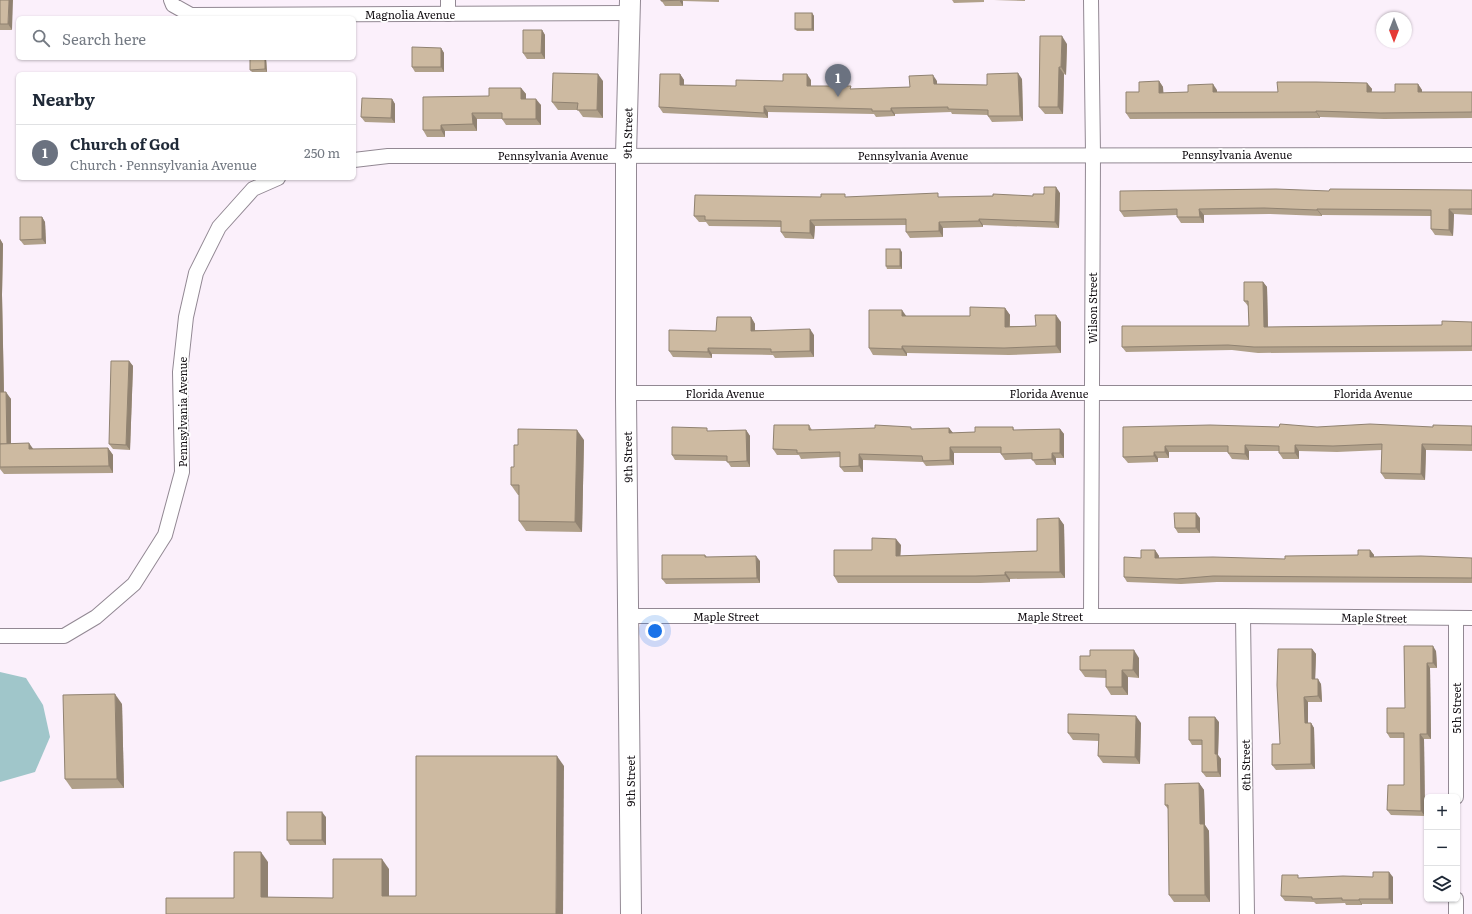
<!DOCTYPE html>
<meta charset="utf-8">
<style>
:root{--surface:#fff;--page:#f6f6f7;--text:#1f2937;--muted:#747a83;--line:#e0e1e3;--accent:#b45309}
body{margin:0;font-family:Literata,serif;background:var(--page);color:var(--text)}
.controls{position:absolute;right:12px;bottom:12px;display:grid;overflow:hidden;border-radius:6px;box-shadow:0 1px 3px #0004}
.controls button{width:36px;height:36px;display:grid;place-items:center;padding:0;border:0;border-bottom:1px solid var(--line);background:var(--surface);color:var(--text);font:20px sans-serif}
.compass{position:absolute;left:1376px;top:12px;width:36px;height:36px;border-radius:50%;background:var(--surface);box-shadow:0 1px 3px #0004;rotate:180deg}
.you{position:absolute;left:655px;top:631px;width:14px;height:14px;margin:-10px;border:3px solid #fff;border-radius:50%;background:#1a73e8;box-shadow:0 0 0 6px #1a73e833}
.badge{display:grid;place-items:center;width:26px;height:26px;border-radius:50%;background:var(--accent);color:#fff;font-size:13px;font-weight:700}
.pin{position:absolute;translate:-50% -33px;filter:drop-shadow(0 1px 2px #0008)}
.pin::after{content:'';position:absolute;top:21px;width:14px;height:12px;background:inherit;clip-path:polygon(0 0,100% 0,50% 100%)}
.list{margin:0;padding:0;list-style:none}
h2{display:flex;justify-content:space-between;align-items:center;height:52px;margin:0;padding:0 16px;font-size:17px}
h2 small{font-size:13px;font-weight:400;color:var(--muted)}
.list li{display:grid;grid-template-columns:26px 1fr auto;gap:12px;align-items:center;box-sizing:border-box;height:56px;padding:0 16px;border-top:1px solid var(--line)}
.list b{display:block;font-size:15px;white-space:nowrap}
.list p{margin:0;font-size:13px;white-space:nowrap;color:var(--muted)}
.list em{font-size:13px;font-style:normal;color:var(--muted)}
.icon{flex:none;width:22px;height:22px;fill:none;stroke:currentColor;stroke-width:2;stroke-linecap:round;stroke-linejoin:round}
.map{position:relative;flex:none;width:1472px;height:914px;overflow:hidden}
.search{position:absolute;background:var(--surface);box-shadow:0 1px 3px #0004;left:16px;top:16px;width:340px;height:44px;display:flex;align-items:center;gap:10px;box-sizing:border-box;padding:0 14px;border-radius:6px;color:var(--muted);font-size:15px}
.panel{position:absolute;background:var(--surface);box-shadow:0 1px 3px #0004;left:16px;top:72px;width:340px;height:108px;border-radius:6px}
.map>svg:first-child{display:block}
</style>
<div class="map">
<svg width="1472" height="914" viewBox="0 0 1472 914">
<rect width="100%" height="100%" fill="#fbf0fb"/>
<!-- water -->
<polygon fill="#a0c6ca" points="0,672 26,678 43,705 50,737 35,772 0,782"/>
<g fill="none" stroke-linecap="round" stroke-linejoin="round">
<defs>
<g id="street">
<polyline points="171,0 173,5 191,15 629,13"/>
<polyline points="448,14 448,0"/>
<polyline points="354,160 388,156 1472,155"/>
<polyline points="626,393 1472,393"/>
<polyline points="629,616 1243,616 1472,618"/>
<polyline points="1091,616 1093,154 1091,0"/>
<polyline points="1243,616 1247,914"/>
<polyline points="1456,618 1456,797"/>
<polyline points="0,636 64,636 96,617 134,584 165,535 182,472 180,372 186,317 196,273 219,227 253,189 278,178"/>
<polyline points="1456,899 1456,914"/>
</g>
<polyline id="secondary" points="630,0 626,155 626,398 631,914"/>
</defs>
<!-- street casing -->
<use href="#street" stroke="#928893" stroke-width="16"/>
<!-- secondary casing -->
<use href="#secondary" stroke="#928893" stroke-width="22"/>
<!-- street -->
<use href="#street" stroke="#fff" stroke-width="14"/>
<!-- secondary -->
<use href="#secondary" stroke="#fff" stroke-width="20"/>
</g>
<!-- wall -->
<g fill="#b0a08a">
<polygon points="0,0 12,30 0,30"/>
<polygon points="661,0 719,0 719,2 683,1 683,6 665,6"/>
<polygon points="952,0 984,0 984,2 954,3"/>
<polygon points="994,0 1025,0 1025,1"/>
<polygon points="812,13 814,16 814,31 797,31 795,29"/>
<polygon points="542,30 545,35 545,59 527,59 523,53"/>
<polygon points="1067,44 1066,75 1064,74 1063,114 1045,114 1039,107"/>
<polygon points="441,48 444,53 444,72 415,72 412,67"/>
<polygon points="250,58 266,58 267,72 252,72 250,70"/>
<polygon points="680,74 684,80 684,85 736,86 783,81 811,80 811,86 852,89 910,87 937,81 937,84 987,85 1022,79 1023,121 992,122 988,116 988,115 952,114 951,112 895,114 895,116 876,117 874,114 768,112 768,118 663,113 659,107"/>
<polygon points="603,81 603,118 583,117 578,110 558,110 552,102"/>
<polygon points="1159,81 1163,87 1163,93 1188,92 1217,90 1217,92 1278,92 1367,83 1372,89 1371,92 1395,92 1418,84 1422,90 1422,92 1472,92 1472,118 1384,119 1320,117 1320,118 1130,119 1126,113 1139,92"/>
<polygon points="521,88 526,94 526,99 541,105 541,125 506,125 502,119 477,119 477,131 445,131 445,137 427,137 423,130 489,96"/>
<polygon points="392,99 395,104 395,123 365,122 361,117"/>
<polygon points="1472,190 1472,215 1454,214 1453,236 1435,235 1431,229 1431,216 1322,215 1322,216 1269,214 1204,215 1204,223 1181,223 1177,217 1177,215 1124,217 1120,211 1329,191"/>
<polygon points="1060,193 1059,228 983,225 983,227 943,228 943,237 910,238 906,232 906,225 815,226 814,239 785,238 781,232 781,227 709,226 706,222 699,222 694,216 821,197 941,197 1033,196"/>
<polygon points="42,217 45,222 46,244 24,245 20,240"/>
<polygon points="0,239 3,244 2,295 4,392 11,399 11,444 33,449 108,448 113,455 113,473 4,474 0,469"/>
<polygon points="902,252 902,269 887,269 886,266"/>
<polygon points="1263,282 1267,287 1268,327 1442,325 1472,322 1472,351 1258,353 1232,350 1126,352 1122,347 1249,326 1248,306 1244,301"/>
<polygon points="1005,308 1010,315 1010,326 1036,326 1061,322 1061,353 1009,355 907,353 907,356 873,355 869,348 906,316 970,316"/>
<polygon points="751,317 755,324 755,330 814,335 814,357 775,358 773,355 712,354 712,358 673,357 669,351 716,331"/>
<polygon points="129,361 133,366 130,450 113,449 109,444"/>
<polygon points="809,425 812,430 913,429 949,428 953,433 975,432 1013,427 1014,430 1060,429 1064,434 1064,458 1056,458 1056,465 1036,465 1032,459 1005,460 1001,454 1001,453 954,453 954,465 926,466 923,462 863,460 863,472 844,472 840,467 840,457 801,459 799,455 777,455 773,449"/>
<polygon points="1472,426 1472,451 1426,450 1425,480 1385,479 1381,473 1382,450 1337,452 1299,451 1299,459 1283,459 1279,453 1279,451 1249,451 1249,460 1232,459 1228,453 1228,452 1169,452 1169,458 1158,458 1158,462 1128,463 1123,457 1123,427 1433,427"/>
<polygon points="746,430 750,436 750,467 731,467 727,461 675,460 672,455 710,431"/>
<polygon points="584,440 582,532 526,531 519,521 519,495 518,495 511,485 518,445"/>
<polygon points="1059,518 1064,525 1065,578 1010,579 1010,582 980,583 838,583 834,576 872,550 901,545 900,556 1037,551"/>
<polygon points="1200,518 1200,533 1178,533 1175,528"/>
<polygon points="1155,550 1159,556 1159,558 1285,559 1358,555 1370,550 1374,555 1374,557 1472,558 1472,583 1217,582 1181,584 1127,582 1124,577 1141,558"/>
<polygon points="705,555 707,557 760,561 760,583 666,584 662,579"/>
<polygon points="1404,646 1436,651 1437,668 1430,668 1431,739 1424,739 1425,816 1391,815 1387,810 1404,785 1404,738 1390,738 1387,733 1405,708"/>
<polygon points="1312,649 1316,654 1315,679 1321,684 1322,702 1308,702 1308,723 1311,723 1314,728 1315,769 1276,770 1272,765 1280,744"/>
<polygon points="1139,658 1139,678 1128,677 1128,695 1111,695 1106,687 1106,678 1085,677 1080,670"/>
<polygon points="122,704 124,788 72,789 65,779"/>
<polygon points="1219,722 1218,755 1221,759 1221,777 1206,777 1202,772 1202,745 1192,745 1189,740"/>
<polygon points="1141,723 1140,764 1103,763 1098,756 1099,741 1073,740 1068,733"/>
<polygon points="1199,783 1204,790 1205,825 1209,831 1210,902 1174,902 1169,895 1168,809 1165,805"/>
<polygon points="326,817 326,845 290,845 287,840"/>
<polygon points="1393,877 1393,904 1362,904 1362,905 1346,905 1345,903 1316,904 1314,902 1285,901 1281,896 1299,878"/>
</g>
<!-- shaded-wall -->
<g fill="#908271">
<polygon points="9,0 13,0 12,30 8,24"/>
<polygon points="679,0 682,0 683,1 683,6"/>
<polygon points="812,13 814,16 814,31 812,29"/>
<polygon points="542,30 545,35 545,59 541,53"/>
<polygon points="1062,36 1067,44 1066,75 1061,67"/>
<polygon points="441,48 444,53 444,72 441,67"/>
<polygon points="265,58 266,58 267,72 265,69"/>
<polygon points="1059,67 1064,74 1063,114 1058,107"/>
<polygon points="1018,73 1022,79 1023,121 1020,116"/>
<polygon points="598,74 603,81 603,118 597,110"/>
<polygon points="680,74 684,80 684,90 680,85"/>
<polygon points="807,74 811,80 811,91 807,86"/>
<polygon points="933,75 937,81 937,89 934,84"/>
<polygon points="1159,81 1163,87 1164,99 1159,93"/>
<polygon points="1367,83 1372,89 1371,98 1367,92"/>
<polygon points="1213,84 1217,90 1217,98 1213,92"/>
<polygon points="1418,84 1422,90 1422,98 1418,92"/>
<polygon points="521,88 526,94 526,105 521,99"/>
<polygon points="392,99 395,104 395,123 391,118"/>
<polygon points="536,99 541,105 541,125 536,119"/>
<polygon points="764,106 768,112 768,118 764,113"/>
<polygon points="891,108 895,114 895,116 891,111"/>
<polygon points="1316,111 1320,117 1320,118 1316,112"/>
<polygon points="472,113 477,119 477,131 473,124"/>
<polygon points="441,125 445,131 445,137 441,130"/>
<polygon points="1056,187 1060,193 1059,228 1055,222"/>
<polygon points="1199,209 1204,215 1204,223 1200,217"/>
<polygon points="1317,209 1322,215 1322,216 1317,210"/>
<polygon points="1449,209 1454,214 1453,236 1449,230"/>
<polygon points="42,217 45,222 46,244 42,239"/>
<polygon points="979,219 983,225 983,227 979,221"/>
<polygon points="810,220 815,226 814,239 810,233"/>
<polygon points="939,222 943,228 943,237 939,231"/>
<polygon points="0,239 3,244 2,295 4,399 0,393"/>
<polygon points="900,249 902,252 902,269 900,266"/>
<polygon points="1263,282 1267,287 1268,332 1264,327"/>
<polygon points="1005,308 1010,315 1009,334 1005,327"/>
<polygon points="902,310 907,317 902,316"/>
<polygon points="1056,315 1061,322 1061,353 1056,346"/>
<polygon points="751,317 755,324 755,337 751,331"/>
<polygon points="810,329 814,335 814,357 810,351"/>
<polygon points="902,346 907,353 907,356 902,349"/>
<polygon points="708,348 712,354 712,358 708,352"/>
<polygon points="129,361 133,366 130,450 126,445"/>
<polygon points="6,392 11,399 11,450 7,444"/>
<polygon points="949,428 953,433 949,433"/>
<polygon points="1060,429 1064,434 1064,458 1060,453"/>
<polygon points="577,430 584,440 582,532 575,522"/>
<polygon points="746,430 750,436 750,467 747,461"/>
<polygon points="29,443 34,450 29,449"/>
<polygon points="1422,444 1426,450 1425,480 1421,474"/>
<polygon points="1245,445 1249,451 1249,460 1245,454"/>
<polygon points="1295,445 1299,451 1299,459 1295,453"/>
<polygon points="1165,446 1169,452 1169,458 1165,452"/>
<polygon points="950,447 954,453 954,465 950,460"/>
<polygon points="108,448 113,455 113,473 109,466"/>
<polygon points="1154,452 1158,458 1158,462 1154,456"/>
<polygon points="1052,453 1056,458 1056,465 1052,459"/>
<polygon points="859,454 863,460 863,472 859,466"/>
<polygon points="1196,513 1200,518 1200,533 1196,528"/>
<polygon points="1059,518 1064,525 1065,578 1060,572"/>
<polygon points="896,539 901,545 900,563 896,556"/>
<polygon points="1155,550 1159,556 1159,563 1155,558"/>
<polygon points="1370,550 1374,555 1374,562 1370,557"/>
<polygon points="756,556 760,561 760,583 757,578"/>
<polygon points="1005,572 1010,579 1010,582 1005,575"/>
<polygon points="1433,646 1436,651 1437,668 1433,663"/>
<polygon points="1312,649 1316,654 1315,684 1312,679"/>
<polygon points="1134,650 1139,658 1139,678 1133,670"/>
<polygon points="1427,663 1430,668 1431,739 1427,734"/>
<polygon points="1122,670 1128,677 1128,695 1122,687"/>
<polygon points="1318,679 1321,684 1322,702 1318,696"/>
<polygon points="115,694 122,704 124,788 117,779"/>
<polygon points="1304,697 1308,702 1308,728 1305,723"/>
<polygon points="1136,716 1141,723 1140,764 1135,757"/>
<polygon points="1215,717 1219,722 1218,755 1221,759 1221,777 1218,772 1215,754"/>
<polygon points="1311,723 1314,728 1315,769 1311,764"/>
<polygon points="1420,734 1424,739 1425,816 1421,811"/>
<polygon points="557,756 564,766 563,914 556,914"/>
<polygon points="1199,783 1204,790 1205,825 1209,831 1210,902 1205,895 1200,824"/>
<polygon points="322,812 326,817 326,845 322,840"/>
<polygon points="261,852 268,862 268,907 261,897"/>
<polygon points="382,859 389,869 389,906 382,896"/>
<polygon points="1389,872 1393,877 1393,904 1389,899"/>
<polygon points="1359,899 1362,904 1362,905 1359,900"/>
</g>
<!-- building -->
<g fill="#cdbaa1" stroke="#908271">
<polygon points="0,0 9,0 8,24 0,24"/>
<polygon points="661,0 679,0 661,1"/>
<rect x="795" y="13" width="17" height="16"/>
<polygon points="523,30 542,30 541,53 523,53"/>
<polygon points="1040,36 1062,36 1061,67 1059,67 1058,107 1039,107"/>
<polygon points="412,47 441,48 441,67 412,67"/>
<polygon points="250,58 265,58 265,69 250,70"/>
<polygon points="553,73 598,74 597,110 577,110 578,103 552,102"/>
<polygon points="1018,73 1020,116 988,116 988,110 948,109 948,107 891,108 891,111 872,111 872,109 764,106 764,113 659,107 660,74 680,74 680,85 736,86 736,80 783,81 783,74 807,74 807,86 851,86 850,89 910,87 909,76 933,75 934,84 987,85 987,74"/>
<polygon points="1159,81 1159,93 1188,92 1188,85 1213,84 1213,92 1278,92 1277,82 1316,82 1367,83 1367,92 1395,92 1395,84 1418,84 1418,92 1472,92 1472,112 1380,113 1316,111 1316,112 1126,113 1126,92 1139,92 1139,82"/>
<polygon points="489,88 521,88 521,99 536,99 536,119 502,119 502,113 472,113 473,124 441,125 441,130 423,130 423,97 489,96"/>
<polygon points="362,98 392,99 391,118 361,117"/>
<polygon points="1044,187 1056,187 1055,222 979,219 979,221 939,222 939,231 906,232 906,219 810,220 810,233 781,232 781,221 705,220 705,216 694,216 695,195 821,197 821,194 845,194 845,197 938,193 938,197 993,196 993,194 1033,196 1033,194 1044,194"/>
<polygon points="1276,189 1329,191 1330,189 1472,190 1472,209 1449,209 1449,230 1431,229 1431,210 1317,209 1317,210 1264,208 1199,209 1200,217 1177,217 1177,209 1120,211 1120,191"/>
<polygon points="20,217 42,217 42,239 20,240"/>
<rect x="886" y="249" width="14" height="17"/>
<polygon points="1244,282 1263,282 1264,327 1442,325 1442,321 1472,322 1472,346 1254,347 1228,345 1122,347 1122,326 1249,326 1248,301 1244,301"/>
<polygon points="970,307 1005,308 1005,327 1036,326 1035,315 1056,315 1056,346 1004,348 902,346 902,349 869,348 869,310 902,310 902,316 970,316"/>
<polygon points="717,317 751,317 751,331 810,329 810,351 771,352 771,349 708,348 708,352 669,351 669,330 716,331"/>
<polygon points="111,361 129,361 126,445 109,444"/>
<polygon points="0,392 6,392 7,444 0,444"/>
<polygon points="1280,424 1317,427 1370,424 1433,427 1433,425 1472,426 1472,445 1422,444 1421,474 1381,473 1382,444 1333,446 1295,445 1295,453 1279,453 1279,446 1245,445 1245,454 1228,453 1228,446 1165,446 1165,452 1154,452 1154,456 1123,457 1123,427 1210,425 1279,427"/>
<polygon points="774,425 809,425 809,430 875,428 875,425 911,427 911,429 949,428 949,433 975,432 975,427 1013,427 1013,430 1060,429 1060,453 1052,453 1052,459 1032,460 1032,453 1001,454 1001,447 950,447 950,460 923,461 922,456 859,454 859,466 840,467 840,452 797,453 797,450 773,449"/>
<polygon points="672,427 707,428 707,431 746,430 747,461 727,462 727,456 672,455"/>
<polygon points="518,429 577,430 575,522 519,521 519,485 511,485 511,467 514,467 514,445 518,445"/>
<polygon points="29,443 29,449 108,448 109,466 0,467 0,444"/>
<polygon points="1174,513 1196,513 1196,528 1175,528"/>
<polygon points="1059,518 1060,572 1005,572 1005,575 976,576 834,576 834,550 872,550 872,538 896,539 896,556 1037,551 1037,519"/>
<polygon points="1141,550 1155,550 1155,558 1213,557 1285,559 1285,556 1358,555 1358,550 1370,550 1370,557 1421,556 1472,558 1472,578 1213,576 1177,579 1124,577 1124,557 1141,558"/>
<polygon points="662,555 705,555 705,557 756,556 757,578 662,579"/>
<polygon points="1404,646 1433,646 1433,663 1427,663 1427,734 1420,734 1421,811 1387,810 1388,785 1404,785 1404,733 1387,733 1387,708 1405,708"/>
<polygon points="1278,649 1312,649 1312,679 1318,679 1318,696 1304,697 1305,723 1311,723 1311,764 1272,765 1272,744 1280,744 1277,685"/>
<polygon points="1090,650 1134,650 1133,670 1122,670 1122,687 1106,687 1106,670 1080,670 1080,656 1090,656"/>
<polygon points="115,694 117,779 65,779 63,695"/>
<polygon points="1068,714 1136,716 1135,757 1098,756 1099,734 1068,733"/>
<polygon points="1189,717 1215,717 1215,754 1217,754 1218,772 1202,772 1202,740 1189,740"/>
<polygon points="416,756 557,756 556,914 166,914 166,898 234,898 234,852 261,852 261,897 333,898 333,859 382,859 382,896 416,896"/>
<polygon points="1199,783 1200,824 1204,824 1205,895 1169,895 1168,805 1165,805 1165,784"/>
<rect x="287" y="812" width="35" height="28"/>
<polygon points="1373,872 1389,872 1389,899 1359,899 1359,900 1342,900 1342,898 1312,899 1312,897 1281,896 1282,875 1298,875 1298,878 1343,876 1373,877"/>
</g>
<g text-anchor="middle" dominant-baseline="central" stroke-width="3.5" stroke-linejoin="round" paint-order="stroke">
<!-- street labels -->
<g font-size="11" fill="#120e12" stroke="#fff">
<text x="410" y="14">Magnolia Avenue</text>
<text transform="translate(627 133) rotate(-89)">9th Street</text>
<text x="1237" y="154">Pennsylvania Avenue</text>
<text x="553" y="155">Pennsylvania Avenue</text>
<text x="913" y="155">Pennsylvania Avenue</text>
<text transform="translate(1092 308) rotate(-90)">Wilson Street</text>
<text x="725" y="393">Florida Avenue</text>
<text x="1049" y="393">Florida Avenue</text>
<text x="1373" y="393">Florida Avenue</text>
<text transform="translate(182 412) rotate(-90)">Pennsylvania Avenue</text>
<text transform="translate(627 457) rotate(-91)">9th Street</text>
<text x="726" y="616">Maple Street</text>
<text x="1050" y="616">Maple Street</text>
<text transform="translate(1374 617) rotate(1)">Maple Street</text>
<text transform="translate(1456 708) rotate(-90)">5th Street</text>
<text transform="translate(1245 765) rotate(-91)">6th Street</text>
<text transform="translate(630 781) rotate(-90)">9th Street</text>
</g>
</g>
</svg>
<div class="controls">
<button>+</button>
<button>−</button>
<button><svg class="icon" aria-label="layers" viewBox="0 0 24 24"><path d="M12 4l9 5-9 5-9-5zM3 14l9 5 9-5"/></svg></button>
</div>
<svg class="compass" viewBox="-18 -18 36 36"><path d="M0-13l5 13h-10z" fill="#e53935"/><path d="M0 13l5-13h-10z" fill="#747a83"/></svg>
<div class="you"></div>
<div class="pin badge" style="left:838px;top:97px;background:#6b7280">1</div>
<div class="search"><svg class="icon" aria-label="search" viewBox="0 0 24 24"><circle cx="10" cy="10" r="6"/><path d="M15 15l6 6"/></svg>Search here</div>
<section class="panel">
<h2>Nearby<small></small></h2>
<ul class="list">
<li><span class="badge" style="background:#6b7280">1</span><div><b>Church of God</b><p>Church · Pennsylvania Avenue</p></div><em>250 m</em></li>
</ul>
</section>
</div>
